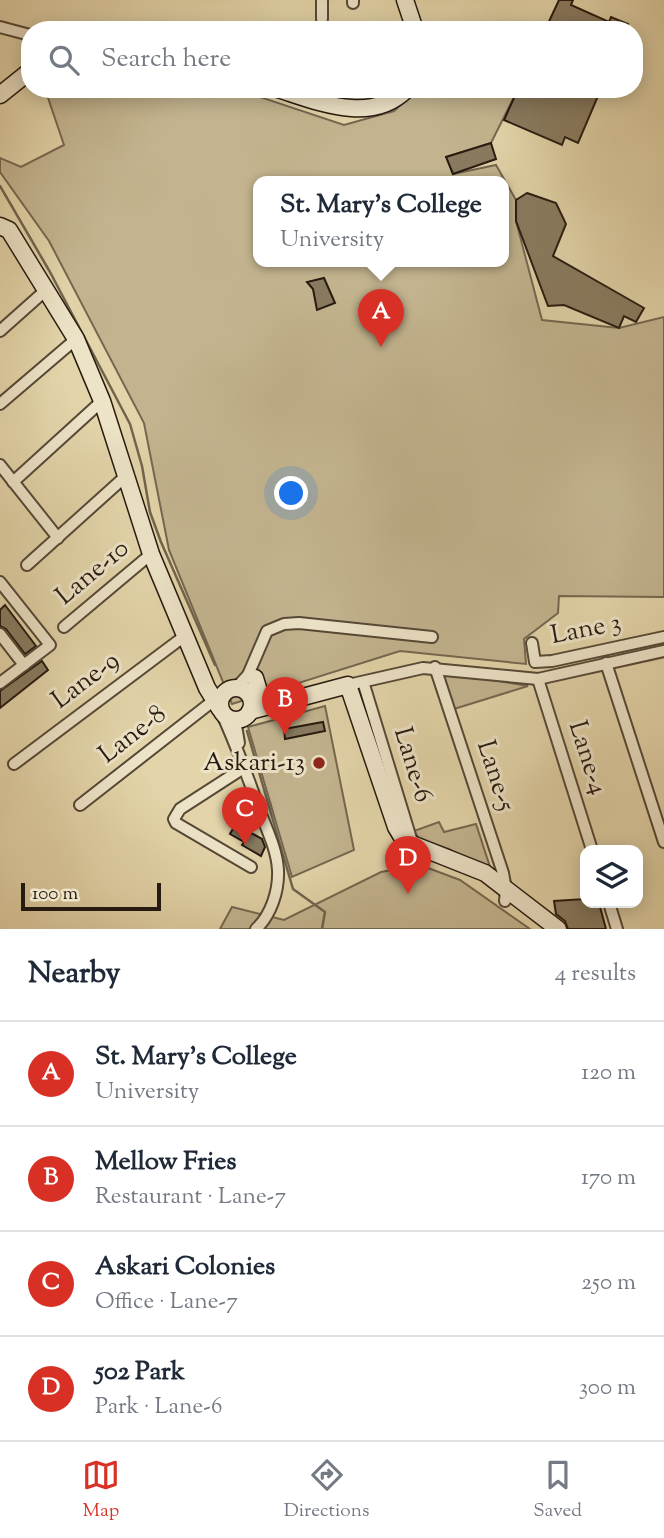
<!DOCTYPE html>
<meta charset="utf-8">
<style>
:root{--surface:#fff;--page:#f2f2f3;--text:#1f2937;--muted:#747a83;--line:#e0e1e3;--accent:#d93025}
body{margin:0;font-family:"Sorts Mill Goudy",serif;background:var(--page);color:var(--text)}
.controls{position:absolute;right:21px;bottom:21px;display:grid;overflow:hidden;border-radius:14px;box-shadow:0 4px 18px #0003}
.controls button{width:63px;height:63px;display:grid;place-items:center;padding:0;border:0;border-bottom:2px solid var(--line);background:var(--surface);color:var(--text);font:35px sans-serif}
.scale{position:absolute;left:21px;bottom:18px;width:140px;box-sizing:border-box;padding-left:7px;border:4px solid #271a10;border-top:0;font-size:19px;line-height:24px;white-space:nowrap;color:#271a10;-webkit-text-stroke:5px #ede3c7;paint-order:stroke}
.you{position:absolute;left:292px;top:494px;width:24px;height:24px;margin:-18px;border:5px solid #fff;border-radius:50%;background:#1a73e8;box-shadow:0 0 0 10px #1a73e833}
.badge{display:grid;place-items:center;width:46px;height:46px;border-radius:50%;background:var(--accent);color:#fff;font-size:23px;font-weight:700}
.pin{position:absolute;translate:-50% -58px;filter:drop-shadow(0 2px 4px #0008)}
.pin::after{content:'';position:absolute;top:37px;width:24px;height:21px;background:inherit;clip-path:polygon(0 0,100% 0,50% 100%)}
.popup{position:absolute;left:253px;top:176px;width:256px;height:91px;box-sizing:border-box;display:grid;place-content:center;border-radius:14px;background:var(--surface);filter:drop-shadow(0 2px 5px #0005);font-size:23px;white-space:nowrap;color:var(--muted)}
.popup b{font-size:26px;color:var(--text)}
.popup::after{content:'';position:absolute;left:50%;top:100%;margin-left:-14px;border:14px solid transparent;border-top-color:var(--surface)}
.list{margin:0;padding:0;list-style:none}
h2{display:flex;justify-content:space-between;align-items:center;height:91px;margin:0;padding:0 28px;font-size:30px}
h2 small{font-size:23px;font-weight:400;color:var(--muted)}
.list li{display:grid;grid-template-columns:46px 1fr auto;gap:21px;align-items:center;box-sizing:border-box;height:105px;padding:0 28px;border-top:2px solid var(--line)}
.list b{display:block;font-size:26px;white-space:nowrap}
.list p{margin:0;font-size:23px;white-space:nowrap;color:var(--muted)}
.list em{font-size:23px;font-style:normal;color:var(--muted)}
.icon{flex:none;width:38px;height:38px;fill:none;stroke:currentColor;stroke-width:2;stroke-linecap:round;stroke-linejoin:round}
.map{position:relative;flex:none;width:664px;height:929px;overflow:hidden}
.search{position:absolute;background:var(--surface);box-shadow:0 4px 18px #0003;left:21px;right:21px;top:21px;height:77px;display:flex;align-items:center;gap:18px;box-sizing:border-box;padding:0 24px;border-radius:28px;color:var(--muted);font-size:26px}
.sheet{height:511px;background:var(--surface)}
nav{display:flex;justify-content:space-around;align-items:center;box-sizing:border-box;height:98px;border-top:2px solid var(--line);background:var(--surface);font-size:19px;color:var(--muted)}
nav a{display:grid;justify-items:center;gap:4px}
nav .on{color:var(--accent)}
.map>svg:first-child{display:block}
</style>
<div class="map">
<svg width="664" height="929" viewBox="0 0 664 929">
<rect width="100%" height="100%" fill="#e3d4a9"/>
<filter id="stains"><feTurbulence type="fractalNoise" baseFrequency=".00286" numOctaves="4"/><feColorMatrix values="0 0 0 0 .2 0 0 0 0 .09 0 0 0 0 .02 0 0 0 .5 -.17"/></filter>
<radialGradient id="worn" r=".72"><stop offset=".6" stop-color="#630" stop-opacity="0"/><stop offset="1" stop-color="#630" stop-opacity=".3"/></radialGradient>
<!-- green -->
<g fill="#c3b48f" stroke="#756750" stroke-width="2" fill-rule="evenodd">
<path d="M45,89H236L344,125L394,111L418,89H518L491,143L447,157L453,174L496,165L516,200V221L542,320L619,328L664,317V597L559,596L558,613L524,639L526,664L400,651L232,704L169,550L144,423L49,241L0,172V158L21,167L64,145ZM258,181H504V261H258Z"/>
<polygon points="447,672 528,686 454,709 443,676"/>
<polygon points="325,706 354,850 292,877 248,727"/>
<polygon points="439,822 444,832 476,824 492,873 449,849 419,839 414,831"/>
<polygon points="420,865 460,880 530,929 220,929 232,907 284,920 381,872"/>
</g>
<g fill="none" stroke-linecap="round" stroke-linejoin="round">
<!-- stream -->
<g stroke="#71644d" stroke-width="2.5">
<polyline points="0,186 50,272 130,424 142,466 150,512 161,542 215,665"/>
<polyline points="247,731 293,889 325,912 322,929"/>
</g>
</g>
<!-- building -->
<g fill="#897b60" stroke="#271a10" stroke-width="2">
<polygon points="559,0 573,0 571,5 609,22 611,17 628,24 626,30 545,30"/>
<polygon points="518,89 601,89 578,143 565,137 562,145 504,120"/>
<polygon points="491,143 496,159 453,174 446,157"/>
<polygon points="527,193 556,203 566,224 553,256 644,308 636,322 624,316 619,328 564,305 548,306 516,221 516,200"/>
<polygon points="324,278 335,303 317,310 313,289 307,282"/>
<polygon points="5,605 36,646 25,654 6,629 0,626 0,610"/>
<polygon points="42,661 48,670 0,708 0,691"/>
<polygon points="323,722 325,731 285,739 284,729"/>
<polygon points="238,820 248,826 246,830 262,839 265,847 261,856 242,845 244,842 230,834"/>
<polygon points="585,899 585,903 599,903 606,929 568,929 565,921 556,914 554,901"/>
</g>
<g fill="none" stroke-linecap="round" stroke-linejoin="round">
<defs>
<g id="street">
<polyline points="353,3 353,0"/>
<polyline points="322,19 322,0"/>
<polyline points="0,27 30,35"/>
<polyline points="0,331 46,290"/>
<polyline points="0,404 76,339"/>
<polyline points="0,465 58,538"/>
<polyline points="13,482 102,401"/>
<polyline points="27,565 127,475"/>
<polyline points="0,582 50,645 0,683"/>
<polyline points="64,627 151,554"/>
<polyline points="0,634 24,665"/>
<polyline points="532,643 535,662 552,661 664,637"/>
<polyline points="606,663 664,842"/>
<polyline points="435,667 503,873 506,889 505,901"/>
<polyline points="538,679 592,850"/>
<polyline points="348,685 423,668 538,679 664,651"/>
<polyline points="237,687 248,675 267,631 284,624 299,623 432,637"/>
<polyline points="365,688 416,855"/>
<path d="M222,714C237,747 249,780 261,814C268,832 277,851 278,870C279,891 271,915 256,929"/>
<polyline points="235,720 239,743"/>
<polyline points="14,764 186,635"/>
<polyline points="245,767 180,809 174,819 176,823 251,867"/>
<polyline points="80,805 213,701"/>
<polyline points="609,903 617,929"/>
</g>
<g id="secondary">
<polyline points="405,0 415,30"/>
<path d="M278,89C319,102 371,125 407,89"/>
<polyline points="0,95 30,71"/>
<polyline points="0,226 9,230 76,339 102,401 151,554 207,688 220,709"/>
<polyline points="255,678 259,691 273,705"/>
<circle cx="236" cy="704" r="16"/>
<polyline points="250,711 348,685 396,827 402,837 412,844 485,873 558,929"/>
</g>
</defs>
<!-- street casing -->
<use href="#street" stroke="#564836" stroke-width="14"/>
<!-- secondary casing -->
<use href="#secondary" stroke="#271a10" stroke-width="19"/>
<!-- street -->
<use href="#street" stroke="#ede3c7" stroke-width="10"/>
<!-- secondary -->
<use href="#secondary" stroke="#ede3c7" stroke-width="16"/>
</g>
<!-- markers -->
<circle fill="#8f2418" stroke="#ede3c7" stroke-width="2.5" cx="319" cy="763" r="7"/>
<g text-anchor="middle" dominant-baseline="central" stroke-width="6" stroke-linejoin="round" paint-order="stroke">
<!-- street labels -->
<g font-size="26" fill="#271a10" stroke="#ede3c7">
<text transform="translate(93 573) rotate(-40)">Lane-10</text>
<text transform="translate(586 630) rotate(-11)">Lane 3</text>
<text transform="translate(86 681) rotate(-37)">Lane-9</text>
<text transform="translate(133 735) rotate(-38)">Lane-8</text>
<text transform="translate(587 758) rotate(72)">Lane-4</text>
<text transform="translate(412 765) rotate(73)">Lane-6</text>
<text transform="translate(495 776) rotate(72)">Lane-5</text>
</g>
<!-- poi labels -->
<g font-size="26" fill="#271a10" stroke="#ede3c7" text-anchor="end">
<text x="305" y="763">Askari-13</text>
</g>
</g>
<rect width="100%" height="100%" filter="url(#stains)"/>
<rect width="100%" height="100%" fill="url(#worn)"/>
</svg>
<div class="controls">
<button><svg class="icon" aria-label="layers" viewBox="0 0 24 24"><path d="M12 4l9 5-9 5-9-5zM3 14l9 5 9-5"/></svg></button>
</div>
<div class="scale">100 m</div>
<div class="you"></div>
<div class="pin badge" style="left:381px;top:347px">A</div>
<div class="popup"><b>St. Mary's College</b>University</div>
<div class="pin badge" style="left:285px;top:735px">B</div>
<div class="pin badge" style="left:245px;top:845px">C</div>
<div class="pin badge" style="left:408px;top:894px">D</div>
<div class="search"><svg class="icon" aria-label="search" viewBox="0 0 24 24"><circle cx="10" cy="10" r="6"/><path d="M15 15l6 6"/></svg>Search here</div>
</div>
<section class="sheet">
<h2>Nearby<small>4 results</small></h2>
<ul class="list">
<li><span class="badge">A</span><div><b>St. Mary's College</b><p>University</p></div><em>120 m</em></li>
<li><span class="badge">B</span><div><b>Mellow Fries</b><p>Restaurant · Lane-7</p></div><em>170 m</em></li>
<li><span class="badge">C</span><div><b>Askari Colonies</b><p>Office · Lane-7</p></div><em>250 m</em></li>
<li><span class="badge">D</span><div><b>502 Park</b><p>Park · Lane-6</p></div><em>300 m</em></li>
</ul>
</section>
<nav>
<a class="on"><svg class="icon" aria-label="map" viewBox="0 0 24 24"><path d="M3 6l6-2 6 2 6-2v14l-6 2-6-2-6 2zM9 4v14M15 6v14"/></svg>Map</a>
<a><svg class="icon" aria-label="directions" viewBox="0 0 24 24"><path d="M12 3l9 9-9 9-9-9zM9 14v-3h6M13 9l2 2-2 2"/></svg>Directions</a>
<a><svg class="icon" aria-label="saved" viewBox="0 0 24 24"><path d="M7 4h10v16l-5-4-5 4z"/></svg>Saved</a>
</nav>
